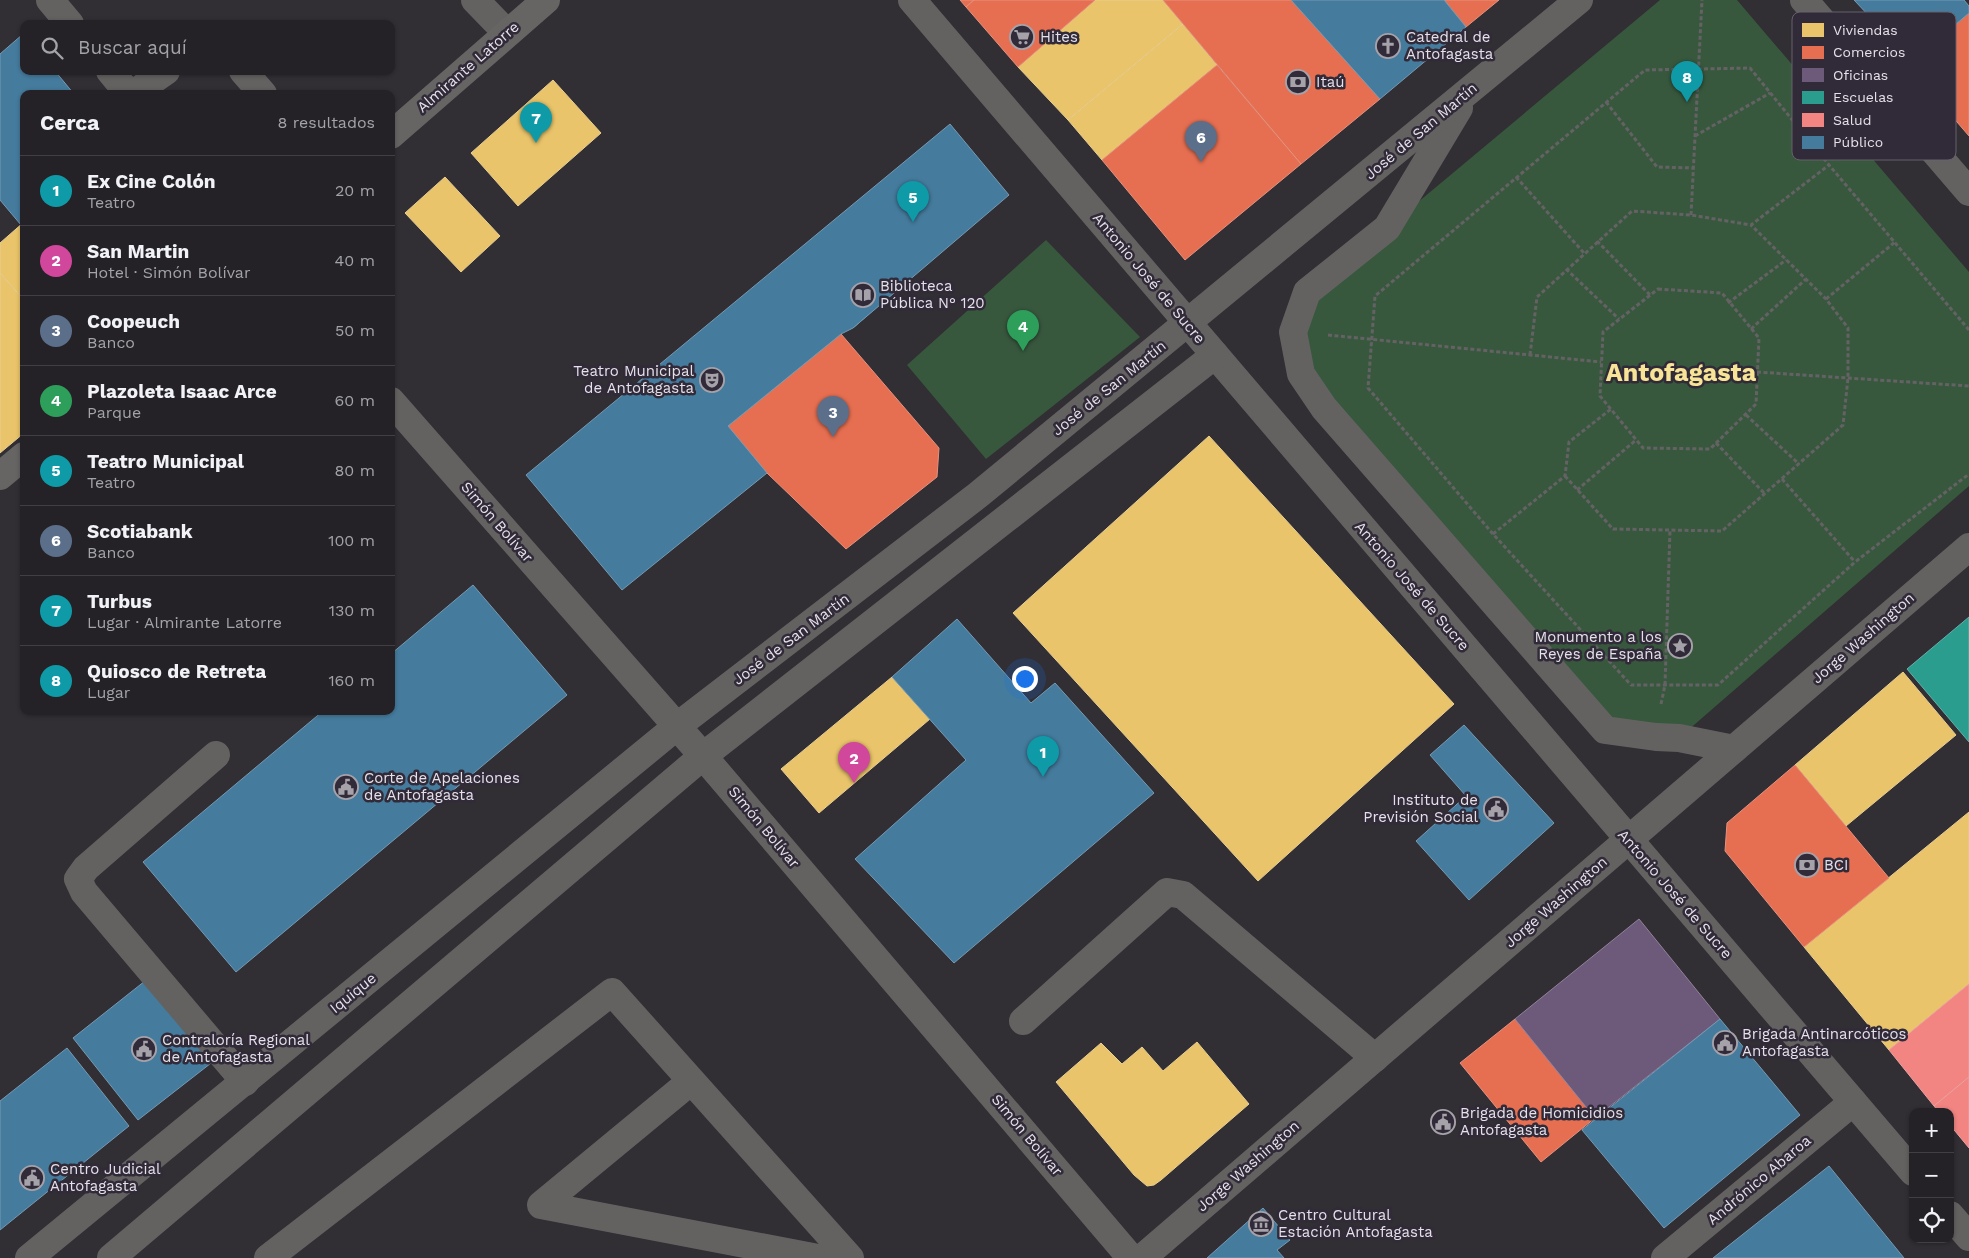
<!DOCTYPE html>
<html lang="es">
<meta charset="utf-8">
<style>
:root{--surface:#252227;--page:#312f33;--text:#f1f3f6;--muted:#a3a4a7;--line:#423f44;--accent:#b45309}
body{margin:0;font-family:"Work Sans",sans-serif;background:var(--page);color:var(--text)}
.controls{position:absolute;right:15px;bottom:15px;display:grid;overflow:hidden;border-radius:10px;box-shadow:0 1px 4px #0004}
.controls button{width:45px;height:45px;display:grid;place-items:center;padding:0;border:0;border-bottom:1px solid var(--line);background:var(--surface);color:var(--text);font:25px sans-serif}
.you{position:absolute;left:1024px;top:678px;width:18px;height:18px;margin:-12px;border:4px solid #fff;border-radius:50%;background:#1a73e8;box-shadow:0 0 0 8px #1a73e833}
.badge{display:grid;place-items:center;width:32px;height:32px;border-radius:50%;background:var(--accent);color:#fff;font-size:16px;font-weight:700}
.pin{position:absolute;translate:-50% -41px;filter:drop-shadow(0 1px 2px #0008)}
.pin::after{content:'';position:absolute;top:26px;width:18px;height:15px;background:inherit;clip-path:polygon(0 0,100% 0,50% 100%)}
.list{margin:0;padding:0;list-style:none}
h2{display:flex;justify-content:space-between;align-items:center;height:65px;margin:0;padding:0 20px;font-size:21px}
h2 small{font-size:16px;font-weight:400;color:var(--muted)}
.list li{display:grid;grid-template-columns:32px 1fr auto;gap:15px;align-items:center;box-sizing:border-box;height:70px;padding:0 20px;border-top:1px solid var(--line)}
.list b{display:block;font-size:19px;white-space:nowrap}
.list p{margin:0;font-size:16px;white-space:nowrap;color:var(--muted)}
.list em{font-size:16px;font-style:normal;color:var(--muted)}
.icon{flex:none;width:28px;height:28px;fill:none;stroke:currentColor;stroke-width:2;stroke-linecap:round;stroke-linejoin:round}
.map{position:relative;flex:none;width:1969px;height:1258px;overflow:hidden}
.search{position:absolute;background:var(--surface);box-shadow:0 1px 4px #0004;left:20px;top:20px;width:375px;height:55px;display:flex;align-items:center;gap:12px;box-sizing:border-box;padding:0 18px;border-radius:10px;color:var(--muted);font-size:19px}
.panel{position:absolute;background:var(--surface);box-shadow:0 1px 4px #0004;left:20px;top:90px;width:375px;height:625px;border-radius:10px}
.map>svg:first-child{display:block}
</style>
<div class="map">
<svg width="1969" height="1258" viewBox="0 0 1969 1258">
<rect width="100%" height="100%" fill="#312e34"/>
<!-- green -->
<g fill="#38583e">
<polygon points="1660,0 1737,0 1969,272 1969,486 1679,738 1605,730 1301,374 1307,292 1387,228"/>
<polygon points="1046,240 1140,337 986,459 907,365"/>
</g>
<!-- homes -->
<g fill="#e9c46a" stroke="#e8cd90">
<polygon points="1095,0 1163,0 1183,24 1068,120 1018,67"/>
<polygon points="1183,24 1217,65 1102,160 1068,120"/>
<polygon points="553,80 601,133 518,206 471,153"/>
<polygon points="445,177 500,236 461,272 405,213"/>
<polygon points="24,222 24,300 0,273 0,243"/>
<polygon points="0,273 24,300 24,433 0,453"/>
<polygon points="1209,436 1454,704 1258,881 1013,613"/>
<polygon points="1903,672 1956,735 1846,826 1795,765"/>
<polygon points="892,677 930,719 819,813 781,769"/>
<polygon points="1969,812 1969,984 1889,1050 1804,947"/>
<polygon points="1197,1042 1249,1104 1161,1180 1154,1185 1147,1186 1134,1175 1056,1082 1101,1043 1122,1064 1142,1047 1163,1071"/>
</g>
<!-- shops -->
<g fill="#e76f51" stroke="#e6917f">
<polygon points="960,0 974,0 966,7"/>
<polygon points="974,0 1095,0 1018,67 966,7"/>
<polygon points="1163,0 1291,0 1380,99 1301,164"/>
<polygon points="1444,0 1499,0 1466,27"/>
<polygon points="1969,13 1969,136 1908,65"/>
<polygon points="1217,65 1301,164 1185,260 1102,160"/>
<polygon points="841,334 939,448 937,477 846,549 767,473 728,426"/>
<polygon points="1795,765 1889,878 1804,947 1725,851 1727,823"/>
<polygon points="1515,1019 1595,1118 1541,1162 1460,1063"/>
</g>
<!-- offices -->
<polygon fill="#6d597a" stroke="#91829c" points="1639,919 1720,1019 1595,1118 1515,1019"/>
<!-- schools -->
<g fill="#2a9d8f" stroke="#62b1aa">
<polygon points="874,264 897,289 853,328 830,301"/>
<polygon points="1969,617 1969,742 1907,669"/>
</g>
<!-- health -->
<g fill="#f28482" stroke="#eea0a1">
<polygon points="1969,984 1969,1077 1934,1106 1889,1050"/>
<polygon points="1969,1077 1969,1148 1950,1125 1950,1112 1939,1112 1934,1106"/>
</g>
<!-- public -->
<g fill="#457b9d" stroke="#759ab4">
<polygon points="1291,0 1444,0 1466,27 1380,99"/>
<polygon points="1854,0 1964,0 1969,6 1969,13 1908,65 1889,37"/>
<polygon points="23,34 24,71 55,71 74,94 24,94 24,222 21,225 0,200 0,54"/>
<polygon points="950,124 1009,195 853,328 841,334 728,426 767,473 622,590 526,475"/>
<polygon points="473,585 567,695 236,972 143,862 323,711 391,711 391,654"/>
<polygon points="957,619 1031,703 1055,683 1154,793 954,963 855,859 966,760 892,677"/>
<polygon points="1464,725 1554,823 1469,900 1416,841 1466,796 1430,755"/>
<polygon points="150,977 215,1060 138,1120 73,1038"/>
<polygon points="1720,1019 1800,1115 1664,1228 1582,1130"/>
<polygon points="67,1048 129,1126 0,1230 0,1101"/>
<polygon points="1829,1166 1904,1258 1713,1258"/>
<polygon points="1263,1208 1290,1240 1277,1250 1284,1258 1207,1258"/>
</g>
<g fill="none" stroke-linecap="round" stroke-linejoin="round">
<!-- path -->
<g stroke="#646264" stroke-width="3" stroke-dasharray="4 2.5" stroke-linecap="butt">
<polyline points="1606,102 1657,167 1694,168"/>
<polyline points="1695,136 1770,93"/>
<polyline points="1516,177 1584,253"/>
<polyline points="1691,215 1702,0"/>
<polyline points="1597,241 1650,295"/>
<polyline points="1566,269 1619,319"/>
<polygon points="1658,289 1722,293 1759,338 1756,404 1710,449 1643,448 1600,396 1603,332"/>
<polyline points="1826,299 1895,242"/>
<polyline points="1728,303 1786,260"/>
<polyline points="1751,329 1806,279"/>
<polyline points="1969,330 1829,165 1750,68 1645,70 1375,296 1368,388 1493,534 1631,685 1718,685 1855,562 1969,474"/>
<polyline points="1328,335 1601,362"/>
<polyline points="1530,355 1537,297 1632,211 1691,215 1751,225 1829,165"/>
<polyline points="1757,372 1969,386"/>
<polyline points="1746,415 1799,464"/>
<polyline points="1716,443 1765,494"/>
<polyline points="1565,476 1613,529 1722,531 1843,425 1848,378 1848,328 1826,299 1751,225"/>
<polyline points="1782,479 1855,562"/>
<polyline points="1577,490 1636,440"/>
<polyline points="1493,534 1565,476 1569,442 1611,409"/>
<polyline points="1661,704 1665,685 1670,530"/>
</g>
<!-- minor -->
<g stroke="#646261" stroke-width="28">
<polyline points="50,0 70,24"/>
<polyline points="475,0 507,33"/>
<polyline points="912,0 1913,1172"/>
<polyline points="1804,0 1969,192"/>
<polyline points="110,71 129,94"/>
<polyline points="243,71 263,94"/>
<polyline points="133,94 166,71"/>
<polyline points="1459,108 1387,228 1307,292 1293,332 1301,374 1324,408 1605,730 1656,737 1679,738 1734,749"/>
<polyline points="391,401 703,756 1131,1258"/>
<polyline points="216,755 86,868 78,879 84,892 245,1082"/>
<polyline points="1023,1021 1167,892 1183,895 1375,1058"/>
<polyline points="690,1082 541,1205 818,1258"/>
<polyline points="1950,1215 1969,1237"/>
<polyline points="29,1258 676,727 978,495 1579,0"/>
<polyline points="111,1258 703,756 1215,355"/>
<polyline points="268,1258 612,992 850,1258"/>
<polyline points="1142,1258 1969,547"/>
<polyline points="1665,1258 1853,1102"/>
</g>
<!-- major -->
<g stroke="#676464" stroke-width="28">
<polyline points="391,135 546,0"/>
<polyline points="0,476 24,456"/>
</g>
</g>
<!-- icons -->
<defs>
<symbol id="supermarket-ring" viewBox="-11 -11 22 22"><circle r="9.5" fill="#312a38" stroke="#a6a2aa" stroke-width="1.5"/><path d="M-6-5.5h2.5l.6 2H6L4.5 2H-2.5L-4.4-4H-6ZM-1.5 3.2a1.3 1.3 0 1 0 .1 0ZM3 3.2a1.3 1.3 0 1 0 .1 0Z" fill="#a6a2aa"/></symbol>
<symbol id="church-ring" viewBox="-11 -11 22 22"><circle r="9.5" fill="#312a38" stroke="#a6a2aa" stroke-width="1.5"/><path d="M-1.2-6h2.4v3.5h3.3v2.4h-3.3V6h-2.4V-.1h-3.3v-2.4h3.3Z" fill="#a6a2aa"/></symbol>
<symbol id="bank-ring" viewBox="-11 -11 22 22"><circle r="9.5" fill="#312a38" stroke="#a6a2aa" stroke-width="1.5"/><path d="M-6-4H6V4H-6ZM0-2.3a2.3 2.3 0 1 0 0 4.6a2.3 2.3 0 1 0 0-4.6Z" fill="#a6a2aa"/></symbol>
<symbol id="library-ring" viewBox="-11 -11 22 22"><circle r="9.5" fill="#312a38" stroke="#a6a2aa" stroke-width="1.5"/><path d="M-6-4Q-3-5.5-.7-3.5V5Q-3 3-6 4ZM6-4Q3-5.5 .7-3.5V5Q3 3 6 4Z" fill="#a6a2aa"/></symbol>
<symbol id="theatre-ring" viewBox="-11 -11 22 22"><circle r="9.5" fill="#312a38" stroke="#a6a2aa" stroke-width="1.5"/><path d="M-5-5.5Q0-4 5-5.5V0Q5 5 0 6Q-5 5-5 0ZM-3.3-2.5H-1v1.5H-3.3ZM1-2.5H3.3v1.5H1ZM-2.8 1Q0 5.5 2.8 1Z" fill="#a6a2aa"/></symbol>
<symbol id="sight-ring" viewBox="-11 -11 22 22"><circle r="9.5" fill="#312a38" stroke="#a6a2aa" stroke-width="1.5"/><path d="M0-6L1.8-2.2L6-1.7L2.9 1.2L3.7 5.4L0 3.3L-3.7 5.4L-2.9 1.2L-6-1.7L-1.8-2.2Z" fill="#a6a2aa"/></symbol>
<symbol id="civic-ring" viewBox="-11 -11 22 22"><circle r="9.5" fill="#312a38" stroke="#a6a2aa" stroke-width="1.5"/><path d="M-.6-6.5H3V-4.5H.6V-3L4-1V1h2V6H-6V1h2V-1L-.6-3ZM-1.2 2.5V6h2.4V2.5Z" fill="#a6a2aa"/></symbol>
<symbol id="museum-ring" viewBox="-11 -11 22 22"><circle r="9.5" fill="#312a38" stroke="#a6a2aa" stroke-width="1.5"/><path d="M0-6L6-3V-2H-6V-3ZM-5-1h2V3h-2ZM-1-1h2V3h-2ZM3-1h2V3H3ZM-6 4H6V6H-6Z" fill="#a6a2aa"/></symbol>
</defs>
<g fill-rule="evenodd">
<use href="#supermarket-ring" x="1008" y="23" width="28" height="28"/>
<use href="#church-ring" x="1374" y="32" width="28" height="28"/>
<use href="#bank-ring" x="1284" y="68" width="28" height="28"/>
<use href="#library-ring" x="849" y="281" width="28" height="28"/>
<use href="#theatre-ring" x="698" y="366" width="28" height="28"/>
<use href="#sight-ring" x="1666" y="632" width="28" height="28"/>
<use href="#civic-ring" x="332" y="773" width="28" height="28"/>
<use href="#civic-ring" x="1482" y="795" width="28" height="28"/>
<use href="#bank-ring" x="1793" y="851" width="28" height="28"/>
<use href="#civic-ring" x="1711" y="1029" width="28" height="28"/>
<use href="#civic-ring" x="130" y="1035" width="28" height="28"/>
<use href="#civic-ring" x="1429" y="1108" width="28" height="28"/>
<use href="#civic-ring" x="18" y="1164" width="28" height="28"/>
<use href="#museum-ring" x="1247" y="1210" width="28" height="28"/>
</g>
<g text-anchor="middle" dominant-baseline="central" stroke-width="5" stroke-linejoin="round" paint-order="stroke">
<!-- poi labels -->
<g font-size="15" fill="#e5e1ea" stroke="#312a38" text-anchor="start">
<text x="1040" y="37">Hites</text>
<text x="1406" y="37">Catedral de<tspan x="1406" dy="17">Antofagasta</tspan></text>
<text x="1316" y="82">Itaú</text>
<text x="880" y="286">Biblioteca<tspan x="880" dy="17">Pública N° 120</tspan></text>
<text x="694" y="371" text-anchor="end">Teatro Municipal<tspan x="694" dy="17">de Antofagasta</tspan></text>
<text x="1662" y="637" text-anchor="end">Monumento a los<tspan x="1662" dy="17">Reyes de España</tspan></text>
<text x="364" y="778">Corte de Apelaciones<tspan x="364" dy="17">de Antofagasta</tspan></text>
<text x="1478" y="800" text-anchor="end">Instituto de<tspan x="1478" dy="17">Previsión Social</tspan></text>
<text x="1824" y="865">BCI</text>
<text x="1742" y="1034">Brigada Antinarcóticos<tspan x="1742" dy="17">Antofagasta</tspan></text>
<text x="162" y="1040">Contraloría Regional<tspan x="162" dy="17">de Antofagasta</tspan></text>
<text x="1460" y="1113">Brigada de Homicidios<tspan x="1460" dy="17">Antofagasta</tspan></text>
<text x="50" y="1169">Centro Judicial<tspan x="50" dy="17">Antofagasta</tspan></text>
<text x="1278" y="1215">Centro Cultural<tspan x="1278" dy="17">Estación Antofagasta</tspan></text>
</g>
<!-- street labels -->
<g font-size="15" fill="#e5e1ea" stroke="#312a38">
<text transform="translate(468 67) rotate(-41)">Almirante Latorre</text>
<text transform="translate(1421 131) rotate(-40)">José de San Martín</text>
<text transform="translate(1149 278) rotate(50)">Antonio José de Sucre</text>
<text transform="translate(1109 388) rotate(-39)">José de San Martín</text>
<text transform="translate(497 522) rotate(49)">Simón Bolívar</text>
<text transform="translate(1412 586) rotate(49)">Antonio José de Sucre</text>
<text transform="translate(1863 638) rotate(-41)">Jorge Washington</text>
<text transform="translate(791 639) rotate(-37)">José de San Martín</text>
<text transform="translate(764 827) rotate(50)">Simón Bolívar</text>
<text transform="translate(1675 894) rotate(49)">Antonio José de Sucre</text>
<text transform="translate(1556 902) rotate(-41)">Jorge Washington</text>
<text transform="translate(353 993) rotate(-39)">Iquique</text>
<text transform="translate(1027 1135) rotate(50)">Simón Bolívar</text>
<text transform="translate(1248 1166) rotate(-41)">Jorge Washington</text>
<text transform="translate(1759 1180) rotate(-40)">Andrónico Abaroa</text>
</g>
<!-- town labels -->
<g font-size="25" font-weight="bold" fill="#f7e496" stroke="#312a38">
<text x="1681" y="372">Antofagasta</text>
</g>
</g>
<!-- legend -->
<rect x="1792" y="12" width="164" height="148" rx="8" fill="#312a38" stroke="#67616d" stroke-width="1"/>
<rect x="1802" y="23" width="22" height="14" fill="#e9c46a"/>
<rect x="1802" y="46" width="22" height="13" fill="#e76f51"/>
<rect x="1802" y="68" width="22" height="14" fill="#6d597a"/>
<rect x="1802" y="91" width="22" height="13" fill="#2a9d8f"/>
<rect x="1802" y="113" width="22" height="14" fill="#f28482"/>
<rect x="1802" y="136" width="22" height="13" fill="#457b9d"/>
<g font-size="14" fill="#e5e1ea">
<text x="1833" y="35">Viviendas</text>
<text x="1833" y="57">Comercios</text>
<text x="1833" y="80">Oficinas</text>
<text x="1833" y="102">Escuelas</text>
<text x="1833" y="125">Salud</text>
<text x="1833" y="147">Público</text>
</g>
</svg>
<div class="controls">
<button>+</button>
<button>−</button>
<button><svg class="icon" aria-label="locate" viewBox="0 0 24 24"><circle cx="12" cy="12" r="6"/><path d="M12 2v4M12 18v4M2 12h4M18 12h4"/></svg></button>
</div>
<div class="you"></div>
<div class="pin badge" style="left:1043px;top:777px;background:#0f9aa8">1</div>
<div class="pin badge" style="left:854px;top:783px;background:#d1479c">2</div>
<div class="pin badge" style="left:833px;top:437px;background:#5c6f8a">3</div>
<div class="pin badge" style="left:1023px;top:351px;background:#2e9e5b">4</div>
<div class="pin badge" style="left:913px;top:222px;background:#0f9aa8">5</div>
<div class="pin badge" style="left:1201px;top:162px;background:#5c6f8a">6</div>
<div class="pin badge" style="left:536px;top:143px;background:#0f9aa8">7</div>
<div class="pin badge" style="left:1687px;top:102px;background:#0f9aa8">8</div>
<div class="search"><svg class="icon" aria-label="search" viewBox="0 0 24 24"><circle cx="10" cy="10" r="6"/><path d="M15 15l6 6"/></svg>Buscar aquí</div>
<section class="panel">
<h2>Cerca<small>8 resultados</small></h2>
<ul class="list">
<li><span class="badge" style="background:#0f9aa8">1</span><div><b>Ex Cine Colón</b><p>Teatro</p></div><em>20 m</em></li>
<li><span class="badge" style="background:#d1479c">2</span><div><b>San Martin</b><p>Hotel · Simón Bolívar</p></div><em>40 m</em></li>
<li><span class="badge" style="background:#5c6f8a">3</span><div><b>Coopeuch</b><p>Banco</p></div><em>50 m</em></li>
<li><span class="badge" style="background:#2e9e5b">4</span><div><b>Plazoleta Isaac Arce</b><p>Parque</p></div><em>60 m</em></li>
<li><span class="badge" style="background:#0f9aa8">5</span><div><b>Teatro Municipal</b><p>Teatro</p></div><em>80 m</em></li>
<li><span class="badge" style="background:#5c6f8a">6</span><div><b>Scotiabank</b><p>Banco</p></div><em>100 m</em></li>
<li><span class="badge" style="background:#0f9aa8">7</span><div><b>Turbus</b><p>Lugar · Almirante Latorre</p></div><em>130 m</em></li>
<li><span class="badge" style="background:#0f9aa8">8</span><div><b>Quiosco de Retreta</b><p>Lugar</p></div><em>160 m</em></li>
</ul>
</section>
</div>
